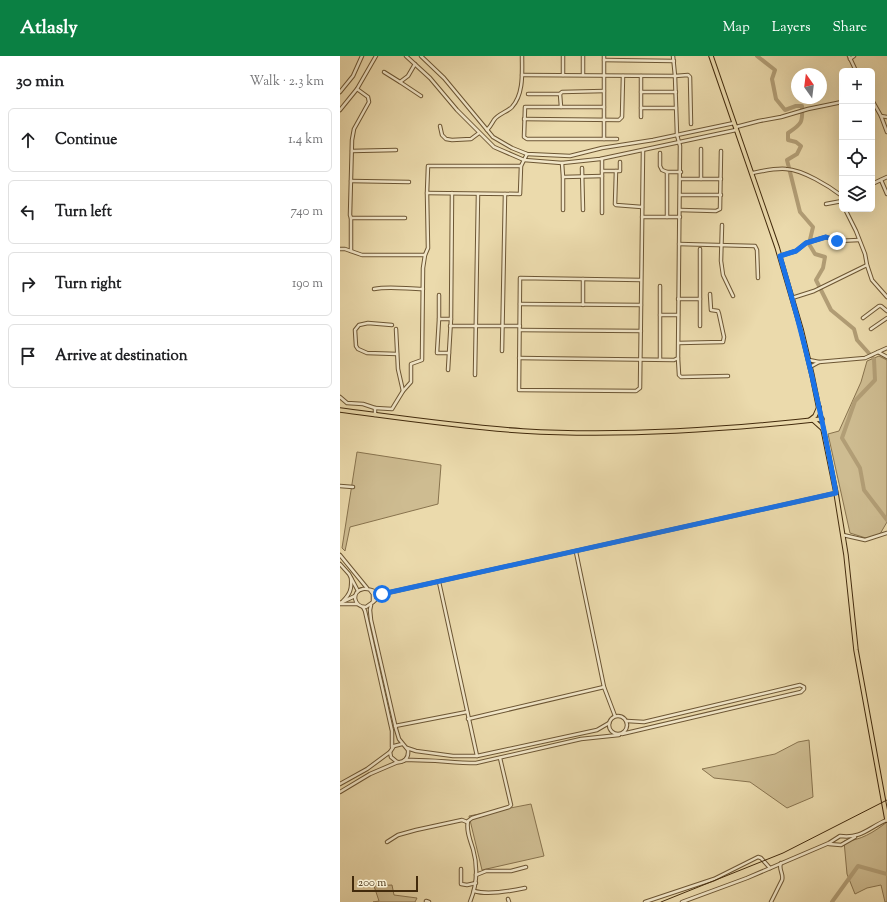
<!DOCTYPE html>
<meta charset="utf-8">
<style>
:root{--surface:#fff;--page:#f6f6f6;--text:#202124;--muted:#757577;--line:#e0e0e0;--accent:#0b8043}
body{margin:0;font-family:"Sorts Mill Goudy",serif;background:var(--page);color:var(--text)}
.controls{position:absolute;right:12px;top:12px;display:grid;overflow:hidden;border-radius:6px;box-shadow:0 4px 16px #0002}
.controls button{width:36px;height:36px;display:grid;place-items:center;padding:0;border:0;border-bottom:1px solid var(--line);background:var(--surface);color:var(--text);font:20px sans-serif}
.compass{position:absolute;left:451px;top:12px;width:36px;height:36px;border-radius:50%;background:var(--surface);box-shadow:0 4px 16px #0002;rotate:346deg}
.scale{position:absolute;left:12px;bottom:10px;width:66px;box-sizing:border-box;padding-left:4px;border:2px solid #422a0c;border-top:0;font-size:11px;line-height:14px;white-space:nowrap;color:#422a0c;-webkit-text-stroke:3px #f2e7c9;paint-order:stroke}
.stop{position:absolute;width:12px;height:12px;margin:-9px;border:3px solid #1a73e8;border-radius:50%;background:#fff}
.stop.end{background:#1a73e8;border-color:#fff;box-shadow:0 1px 4px #0008}
.list{margin:0;padding:0;list-style:none}
h2{display:flex;justify-content:space-between;align-items:center;height:52px;margin:0;padding:0 16px;font-size:17px}
h2 small{font-size:13px;font-weight:400;color:var(--muted)}
.list li{display:grid;grid-template-columns:26px 1fr auto;gap:12px;align-items:center;box-sizing:border-box;height:64px;margin:0 8px 8px;padding:0 8px;border:1px solid var(--line);border-radius:6px}
.list b{display:block;font-size:15px;white-space:nowrap}
.list em{font-size:13px;font-style:normal;color:var(--muted)}
.icon{flex:none;width:22px;height:22px;fill:none;stroke:currentColor;stroke-width:2;stroke-linecap:round;stroke-linejoin:round}
.map{position:relative;flex:none;width:547px;height:846px;overflow:hidden}
header{display:flex;align-items:center;gap:24px;box-sizing:border-box;height:56px;padding:0 20px;background:var(--accent);color:#fff}
header strong{font-size:19px}
nav{display:flex;gap:22px;margin-inline-start:auto;font-size:14px}
main{display:flex}
aside{flex:1;background:var(--surface)}
.map>svg:first-child{display:block}
</style>
<header>
<strong>Atlasly</strong>
<nav><a>Map</a><a>Layers</a><a>Share</a></nav>
</header>
<main>
<aside>
<h2>30 min<small>Walk · 2.3 km</small></h2>
<ul class="list">
<li><svg class="icon" aria-label="ahead" viewBox="0 0 24 24"><path d="M12 20V5M6 11l6-6 6 6"/></svg><div><b>Continue</b></div><em>1.4 km</em></li>
<li><svg class="icon" aria-label="left" viewBox="0 0 24 24"><path d="M17 20v-9H6M10 6l-5 5 5 5"/></svg><div><b>Turn left</b></div><em>740 m</em></li>
<li><svg class="icon" aria-label="right" viewBox="0 0 24 24"><path d="M7 20v-9h11M14 6l5 5-5 5"/></svg><div><b>Turn right</b></div><em>190 m</em></li>
<li><svg class="icon" aria-label="arrive" viewBox="0 0 24 24"><path d="M6 21V4h12l-3 4 3 4H6"/></svg><div><b>Arrive at destination</b></div></li>
</ul>
</aside>
<div class="map">
<svg width="547" height="846" viewBox="0 0 547 846">
<rect width="100%" height="100%" fill="#ebdaac"/>
<filter id="stains"><feTurbulence type="fractalNoise" baseFrequency=".005" numOctaves="4"/><feColorMatrix values="0 0 0 0 .2 0 0 0 0 .09 0 0 0 0 .02 0 0 0 .5 -.17"/></filter>
<radialGradient id="worn" r=".72"><stop offset=".6" stop-color="#630" stop-opacity="0"/><stop offset="1" stop-color="#630" stop-opacity=".3"/></radialGradient>
<!-- green -->
<g fill="#cebc91" stroke="#88734e">
<polygon points="539,300 547,304 547,466 540,478 529,483 510,477 488,378 499,375 521,326 527,305"/>
<polygon points="17,396 101,409 98,448 10,471 5,495 2,492"/>
<polygon points="469,684 473,741 447,752 410,726 374,722 362,713 435,698 458,686"/>
<polygon points="191,748 204,800 142,814 129,760"/>
<path d="M547,766V846H545L541,829L527,832L515,838L507,818L504,785C520,785 534,776 547,766Z"/>
<polygon points="52,829 54,839 77,842 75,846 33,846 39,845 34,830"/>
</g>
<g fill="none" stroke-linecap="round" stroke-linejoin="round">
<!-- river -->
<g stroke="#b29e76" stroke-width="4">
<path d="M417,0L435,14L432,23L436,43L445,54L456,50H462C463,66 462,68 448,77V84L456,86L461,90L457,98L447,104L460,156L473,171L469,188L475,198L485,201L483,212L476,224L491,254L514,273L517,284L534,303L535,324L515,345L502,382L520,412L524,434L547,464"/>
<polyline points="492,846 518,810 547,818"/>
</g>
<defs>
<g id="minor">
<polyline points="66,0 90,22 117,54 154,91 184,104 222,107 260,103 396,74"/>
<polyline points="81,0 104,22 153,81 172,92 187,98 230,100 262,92 313,84 394,67"/>
<polyline points="509,0 516,15"/>
<polyline points="510,3 514,0"/>
<polyline points="264,4 334,5"/>
<polyline points="44,16 60,26 68,20 75,8"/>
<polyline points="182,19 335,20 348,19 350,21 351,68"/>
<polyline points="223,19 223,0"/>
<polyline points="243,19 243,0"/>
<polyline points="60,26 81,40"/>
<polyline points="17,33 28,41 29,46 14,73 12,84 10,159 11,162 65,162"/>
<polyline points="0,36 13,20 22,0"/>
<polyline points="301,36 336,36"/>
<polyline points="188,38 220,38"/>
<polyline points="532,44 541,60 547,61"/>
<polyline points="221,51 220,38 222,36 264,35"/>
<polyline points="264,51 185,51 184,81 187,83 277,83"/>
<polyline points="301,52 336,52"/>
<polyline points="0,54 17,33 36,0"/>
<polyline points="541,60 547,76"/>
<polyline points="301,61 301,20"/>
<polyline points="184,63 279,64 282,61 283,20"/>
<polyline points="100,70 102,79 106,83 112,84 131,83 139,77"/>
<polyline points="396,71 419,65 441,61 468,53 502,46"/>
<path d="M147,74C151,70 152,67 154,64C158,58 167,56 172,51C184,38 182,16 182,0"/>
<polyline points="264,83 264,0"/>
<polyline points="12,95 56,94"/>
<polyline points="320,97 320,110 322,114 327,116 341,116"/>
<polyline points="262,103 262,157"/>
<polyline points="222,107 223,121 262,120"/>
<polyline points="242,112 243,154"/>
<polyline points="262,115 280,115 280,106"/>
<polyline points="276,115 275,148 276,149 302,151"/>
<path d="M412,117C423,115 435,112 446,113C463,114 489,130 502,140"/>
<polyline points="223,121 223,154"/>
<polyline points="341,123 381,123"/>
<polyline points="361,123 361,93"/>
<polyline points="541,124 547,138"/>
<polyline points="11,125 69,126"/>
<polyline points="532,128 547,121"/>
<polyline points="87,137 180,138 181,110 187,98"/>
<polyline points="340,139 381,139"/>
<polyline points="486,148 502,145"/>
<polyline points="505,153 516,175 525,198 527,209 532,224 547,241"/>
<polyline points="340,154 376,155 380,153 381,95"/>
<polyline points="302,161 340,161"/>
<polyline points="327,161 327,116"/>
<polyline points="382,169 381,205 383,219 393,240"/>
<polyline points="339,188 415,190 417,194 418,222"/>
<polyline points="0,193 5,193 22,199 85,199"/>
<polyline points="11,195 11,162"/>
<polyline points="440,200 456,195 466,187 486,181 497,185 519,184"/>
<polyline points="243,223 243,249"/>
<polyline points="301,224 180,222 179,334 296,335 300,332 303,95"/>
<path d="M34,233C50,230 66,233 83,233"/>
<polyline points="99,239 99,263 111,263"/>
<polyline points="452,242 474,235 527,209"/>
<polyline points="338,243 360,243 360,193"/>
<polyline points="180,248 301,249"/>
<polyline points="320,259 338,259"/>
<polyline points="523,262 539,250 541,250 547,255"/>
<polyline points="99,263 97,297 109,297"/>
<polyline points="52,269 28,267 19,269 15,274 16,290 18,293 27,297 57,298"/>
<polyline points="110,270 180,270"/>
<polyline points="360,270 360,243"/>
<polyline points="56,273 58,313 63,335"/>
<polyline points="531,273 547,262"/>
<polyline points="180,274 301,275"/>
<polyline points="339,287 383,286 384,281 379,258 378,255 371,254 370,238"/>
<polyline points="162,295 165,138"/>
<polyline points="538,296 547,292"/>
<polyline points="179,302 334,304 338,302 340,90 337,79 335,20 333,0"/>
<polyline points="338,302 339,319 341,321 388,320"/>
<polyline points="320,303 320,230"/>
<polyline points="469,304 479,306 525,302 538,296 547,301"/>
<polyline points="470,311 479,306"/>
<polyline points="108,314 111,263 112,137"/>
<polyline points="135,319 138,138"/>
<polyline points="0,341 7,347 23,348 35,352 35,359"/>
<polyline points="35,352 52,353 63,335 71,326 71,308 82,304 83,212 85,199 88,192 87,137 88,110 181,110"/>
<polyline points="0,430 13,431"/>
<polyline points="503,479 525,484 547,477"/>
<polyline points="236,496 264,631 275,660"/>
<polyline points="0,499 27,532"/>
<polyline points="0,508 9,518 18,535"/>
<polyline points="99,526 137,700"/>
<path d="M30,534L33,538V546L26,551C13,551 11,535 23,533C29,532 37,536 42,538"/>
<path d="M3,545C10,538 12,533 11,522"/>
<polyline points="33,546 42,538 496,437"/>
<polyline points="0,547 15,540"/>
<polyline points="0,548 17,548"/>
<path d="M31,549L30,554L31,564L56,673L59,683L68,694C69,702 64,707 57,706L51,701L50,696L54,690L62,688"/>
<polyline points="23,551 25,555 52,675 52,691"/>
<circle cx="278" cy="669" r="9"/>
<polyline points="128,663 264,631"/>
<polyline points="55,670 127,656"/>
<polyline points="282,678 461,636 464,633 464,631 460,629 304,666 287,665"/>
<polyline points="67,692 76,695 113,700 137,700 257,674 269,667"/>
<path d="M65,704C90,703 112,707 136,707L241,683L279,679"/>
<polyline points="0,728 27,713 50,696"/>
<polyline points="0,736 30,718 58,706"/>
<polyline points="47,786 58,779 76,774 122,764 127,766"/>
<polyline points="489,788 501,789 515,781"/>
<polyline points="121,813 121,828 127,829 136,827"/>
<polyline points="136,819 146,815 171,815 186,811"/>
<path d="M134,835C147,839 171,835 185,832"/>
<polyline points="168,843 169,846"/>
<polyline points="86,845 89,846"/>
<path d="M130,846C137,829 138,811 133,793C130,784 126,774 128,765L132,762L169,751L171,749L160,702"/>
<polyline points="305,846 374,823 418,801 421,802 430,812"/>
<path d="M342,846L407,822L489,787L500,780C522,783 529,771 547,764"/>
<path d="M431,846L442,824C444,818 438,813 441,807"/>
</g>
<g id="major">
<polyline points="371,0 437,191 461,273 472,319 496,437 506,499 516,594 547,764"/>
<path d="M0,354C61,362 122,371 183,375C283,381 383,374 482,363"/>
<polyline points="470,364 475,360 479,351"/>
<polyline points="473,364 483,373"/>
</g>
</defs>
<!-- minor casing -->
<use href="#minor" stroke="#6c5634" stroke-width="4.5"/>
<!-- major casing -->
<use href="#major" stroke="#422a0c" stroke-width="5.5"/>
<!-- minor -->
<use href="#minor" stroke="#f2e7c9" stroke-width="2.5"/>
<!-- major -->
<use href="#major" stroke="#ebdaac" stroke-width="3.5"/>
<!-- tram -->
<polyline stroke="#422a0c" stroke-width="1" points="321,846 443,797 547,744"/>
</g>
<g fill="none" stroke-linecap="round" stroke-linejoin="round">
<!-- route -->
<path stroke="#1a73e8" stroke-width="5" d="M42,538L496,437C482,357 463,278 440,200L456,195L466,187L486,181L497,185"/>
</g>
<rect width="100%" height="100%" filter="url(#stains)"/>
<rect width="100%" height="100%" fill="url(#worn)"/>
</svg>
<div class="controls">
<button>+</button>
<button>−</button>
<button><svg class="icon" aria-label="locate" viewBox="0 0 24 24"><circle cx="12" cy="12" r="6"/><path d="M12 2v4M12 18v4M2 12h4M18 12h4"/></svg></button>
<button><svg class="icon" aria-label="layers" viewBox="0 0 24 24"><path d="M12 4l9 5-9 5-9-5zM3 14l9 5 9-5"/></svg></button>
</div>
<svg class="compass" viewBox="-18 -18 36 36"><path d="M0-13l5 13h-10z" fill="#e53935"/><path d="M0 13l5-13h-10z" fill="#757577"/></svg>
<div class="scale">200 m</div>
<div class="stop" style="left:42px;top:538px"></div>
<div class="stop end" style="left:497px;top:185px"></div>
</div>
</main>
